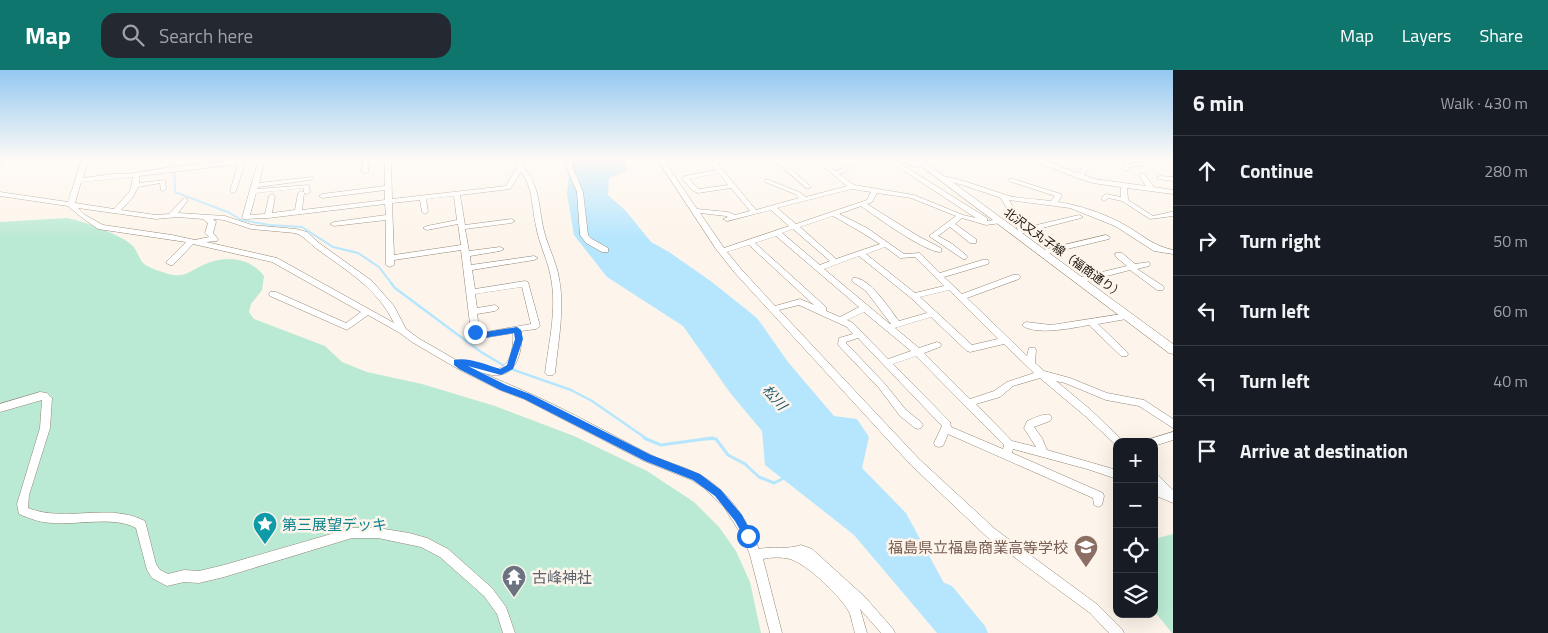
<!DOCTYPE html>
<meta charset="utf-8">
<style>
:root{--surface:#171b24;--page:#242831;--text:#f1f3f6;--muted:#9ea1a6;--line:#363941;--accent:#0f766e}
body{margin:0;font-family:"Titillium Web","Noto Sans JP",sans-serif;background:var(--page);color:var(--text)}
.controls{position:absolute;right:15px;bottom:15px;display:grid;overflow:hidden;border-radius:10px;box-shadow:0 5px 20px #0002}
.controls button{width:45px;height:45px;display:grid;place-items:center;padding:0;border:0;border-bottom:1px solid var(--line);background:var(--surface);color:var(--text);font:25px sans-serif}
.stop{position:absolute;width:15px;height:15px;margin:-11px;border:4px solid #1a73e8;border-radius:50%;background:#fff}
.stop.end{background:#1a73e8;border-color:#fff;box-shadow:0 1px 5px #0008}
.list{margin:0;padding:0;list-style:none}
h2{display:flex;justify-content:space-between;align-items:center;height:65px;margin:0;padding:0 20px;font-size:21px}
h2 small{font-size:16px;font-weight:400;color:var(--muted)}
.list li{display:grid;grid-template-columns:32px 1fr auto;gap:15px;align-items:center;box-sizing:border-box;height:70px;padding:0 20px;border-top:1px solid var(--line)}
.list b{display:block;font-size:19px;white-space:nowrap}
.list em{font-size:16px;font-style:normal;color:var(--muted)}
.icon{flex:none;width:28px;height:28px;fill:none;stroke:currentColor;stroke-width:2;stroke-linecap:round;stroke-linejoin:round}
.map{position:relative;flex:none;width:1173px;height:563px;overflow:hidden}
header{display:flex;align-items:center;gap:30px;box-sizing:border-box;height:70px;padding:0 25px;background:var(--accent);color:#fff}
header strong{font-size:24px}
nav{display:flex;gap:28px;margin-inline-start:auto;font-size:18px}
.search{width:350px;height:45px;background:var(--page);display:flex;align-items:center;gap:12px;box-sizing:border-box;padding:0 18px;border-radius:15px;color:var(--muted);font-size:19px}
main{display:flex}
aside{flex:1;background:var(--surface)}
.map>svg:first-child{display:block}
</style>
<header>
<strong>Map</strong>
<div class="search"><svg class="icon" aria-label="search" viewBox="0 0 24 24"><circle cx="10" cy="10" r="6"/><path d="M15 15l6 6"/></svg>Search here</div>
<nav><a>Map</a><a>Layers</a><a>Share</a></nav>
</header>
<main>
<div class="map">
<svg width="1173" height="563" viewBox="0 0 1173 563">
<rect width="100%" height="100%" fill="#fdf5eb"/>
<!-- green -->
<g fill="#bbead4">
<path d="M67,148C83,151 122,165 133,176C137,181 139,188 143,193C148,198 167,204 174,205C185,207 194,199 203,195C224,185 250,187 264,206L262,220L251,234L249,242L254,249L325,276L342,292L367,302L422,314L495,336L574,366L647,401L694,432L719,457L736,481L750,512L761,563H0V152Z"/>
<polygon points="1173,464 1173,563 1172,563 1154,541 1154,469"/>
</g>
<!-- water -->
<polygon fill="#b6e6fe" points="570,89 624,89 627,101 609,108 608,125 626,141 651,172 669,182 712,212 757,248 788,292 834,346 857,349 869,367 862,398 906,443 971,563 937,563 854,465 765,395 762,361 731,324 683,256 607,207 574,165 567,124"/>
<g fill="none" stroke-linecap="round" stroke-linejoin="round">
<!-- stream-far2 -->
<polyline stroke="#b6e6fe" stroke-width="2" points="174,89 175,122 230,143 241,150 270,155 302,157 333,177 358,183 379,197 392,214"/>
<!-- stream-far1 -->
<g stroke="#b6e6fe" stroke-width="2.5">
<polyline points="391,213 395,218 481,282 508,298 571,320 592,331 647,369"/>
<polyline points="703,369 716,369"/>
</g>
<!-- stream -->
<g stroke="#b6e6fe" stroke-width="3">
<polyline points="644,368 661,375 712,368"/>
<polyline points="712,368 716,369 728,385 745,394 759,407 774,413 784,408"/>
</g>
<!-- river -->
<polygon fill="#b6e6fe" fill-rule="evenodd" points="945,513 952,516 985,556 988,563 966,563 938,528 936,522 938,516"/>
<defs>
<g id="minor">
<polygon points="1,89 7,89 2,96 0,97"/>
<path d="M82,89H88L83,108L113,104H128L165,98L242,89H265L259,113L312,107L313,108L310,110L258,117L257,119L309,115L310,122L307,124L304,123L302,140L385,130V120L322,128L319,126L322,124L385,116V89H391L392,129L506,116L517,97L514,89H520C523,98 530,104 533,112C540,127 540,145 544,161C548,177 556,191 559,208C565,239 558,272 555,303L553,305H547L545,303C549,272 557,239 551,208C548,190 539,174 536,156C532,139 533,116 521,102L510,119L460,125L465,155L511,149L515,151L511,153L465,159L469,181L500,177L504,179L500,181L470,186L471,195L534,186L538,188L534,190L472,200L475,219L525,211L528,212L540,256L536,259L521,261C523,278 518,304 498,305C491,306 484,303 478,301C496,309 513,316 531,324C571,342 610,364 649,384C669,394 693,398 711,412C734,429 748,453 759,479C774,476 787,480 801,475L812,479L865,527L893,559L895,563H881L860,539L867,563H855C853,557 852,550 850,544C843,528 807,494 790,489C782,487 771,487 763,489L782,563H770L750,485L744,469L724,437L704,418L692,410L644,391L524,329L500,320L458,299L412,272L400,263L368,245L347,260L270,226L269,224L270,222H276L346,253L361,242L272,192L193,174L173,195H170L166,193L167,191L186,172L98,159L81,147L68,136L0,126V122L68,132ZM258,91L242,148L244,149L268,148L385,134L386,145L334,152L330,154L334,156L386,150V195L390,197L394,195V190L461,180L471,262L474,268L477,269L513,263C514,275 511,295 498,299L456,290L418,268L406,259L394,236L372,211L319,173L307,162L296,159L252,155L225,146L178,143L188,130L185,128L183,129L169,144L156,145L121,140L133,127L138,117L160,113L161,120L163,121L166,119L165,110L139,113V106L238,94L230,121L233,123L236,121L245,93ZM133,107L130,121L114,139L75,133L81,112ZM304,118V122L301,121L298,123L295,140L272,143L275,126L272,124L269,126L265,144L250,145L256,123ZM454,126L457,150L427,156L423,158L427,160L458,154L461,175L394,185L392,133L420,130L422,142L425,144L428,142L426,129ZM78,138L156,149L178,147L203,149L208,153L205,163L209,167L195,170L172,165L103,155L85,145ZM213,149L224,150L251,159L295,163C304,166 309,173 317,179C347,201 377,218 394,253L277,188L206,172L217,171L218,169L213,163L216,152ZM522,217L531,254L480,263L477,244L495,241L499,238L495,235L477,238L475,224Z"/>
<polygon points="363,89 369,89 368,102 365,104 362,102"/>
<polygon points="566,89 572,89 573,98 583,122 588,165 592,169 608,178 608,182 602,182 586,173 580,165 577,122 567,98"/>
<path d="M657,89H663L697,139L728,142L735,145L750,141L731,118L698,123L692,120L682,108L685,106L716,100L710,92L711,91L739,89L736,91L717,93L756,140L799,128L795,124L765,112V110H769L799,122L806,127L847,116L814,89H821L836,101L847,97H851V99L839,104L854,115L914,125L963,145L976,148L886,89H893L987,148V151L1001,149V153L986,155L962,148L955,154L976,169V173H970L950,157L938,166L951,173L966,185L967,187L966,189H963L929,166L956,146L911,128L877,123L872,132L867,134L918,166L941,178V182C926,183 875,146 861,136L839,144L867,158L904,184L920,183L940,203L982,190H988L989,192L988,194L944,207L962,224L1013,205H1019L1020,207L1019,209L967,228L1027,286L1029,278H1035L1036,280L1035,293L1044,301L1070,308L1107,323L1144,330L1173,349V358L1139,336L1106,330L1065,313L1056,311L1091,340L1121,369L1123,372H1117V376L1085,346L1040,308L1013,316L1000,327L976,334L1012,371L1036,377L1024,358L1027,351C1033,349 1043,343 1050,345L1052,348L1050,351L1034,357L1042,368L1047,380L1117,400V409L1087,399L1013,379L1012,383L1103,423L1104,426L1102,435L1098,437L1094,435L1093,428L948,364L943,376L939,377L935,376L934,373L942,356L858,268L846,272V273L885,314L906,340L921,352L923,355L921,358L918,359L915,358L900,346L879,318L839,276L838,274L839,268L853,264L847,257L799,235L779,240L919,389L995,459L1098,535L1122,559L1124,563H1109L1090,543L987,467L911,395L735,203L716,179ZM719,103L728,115L699,119L689,109ZM852,119L871,122L867,130L796,154L777,138ZM771,140L789,156L724,178L700,143L726,146L728,147L723,149L727,151ZM833,146L861,162L880,174L836,189L800,157ZM793,159L830,191L820,195L782,163ZM776,166L859,237L840,247L826,241V237L755,173ZM749,175L814,235L800,229L775,236L741,199L727,182ZM885,177L900,188L915,187L944,216L915,223L866,184ZM859,186L911,228L927,243L899,251C890,240 869,206 853,208L852,210L853,212L866,221L891,254H890L824,199ZM949,220L998,269L972,275L920,227ZM864,242L911,281L888,289L853,253L847,250ZM931,247L967,281L970,282L1004,274L1034,303L1007,312L994,321L970,329L924,283L940,277L941,275L940,273L937,272L919,278L895,258ZM916,286L1004,375L1003,379L951,357L950,352L893,294Z"/>
<polygon points="773,89 780,89 810,116 810,118 806,118"/>
<path d="M896,89C902,89 922,92 926,94L916,97Z"/>
<polygon points="1030,89 1039,89 1078,103 1085,95 1087,94 1090,96 1084,105 1094,109 1146,116 1139,105 1142,103 1144,104 1154,117 1173,120 1173,124 1127,118 1128,130 1153,146 1171,142 1173,142 1173,146 1150,149 1122,131 1108,128 1104,131 1101,129 1104,125 1106,124 1121,127 1121,117 1093,113 1077,108"/>
<polygon points="1142,89 1149,89 1151,91 1148,95 1129,97 1128,100 1126,101 1123,99 1124,94 1144,92"/>
<path d="M942,106C965,110 987,119 1009,126C1022,129 1037,129 1051,131L1055,126L1009,111V109H1013L1061,124L1062,125L1058,132C1078,135 1103,143 1121,153C1141,163 1150,175 1173,180V184L1154,181L1115,156L1070,138L1009,130L1024,158L1079,145L1083,147L1081,148L1015,165H1012V161L1018,160L1001,128L963,115L940,109V107Z"/>
<polygon points="1160,106 1173,107 1173,111 1158,109 1158,107"/>
<polygon points="1106,165 1110,167 1109,169 1042,185 1038,183 1039,181"/>
<polygon points="1116,183 1122,183 1135,194 1149,192 1150,194 1149,196 1137,199 1163,216 1164,218 1163,220 1157,220 1130,200 1080,213 1077,212 1076,210 1077,208 1127,196 1116,187 1115,185"/>
<path d="M1129,243L1133,246L1132,248L1098,254L1127,282L1128,284L1127,286H1121L1089,255C1073,258 1034,266 1022,255L1026,252L1051,255Z"/>
<path d="M40,322L47,323L52,328L50,358L29,425L28,438C66,453 108,432 145,451L156,494L160,500L168,504L184,500L199,501L224,495L352,458H378L409,463L427,468L448,479L492,518L506,537L515,563H503L497,544L484,526L440,487L421,477L378,468H352L224,507L199,513L184,512L167,516L152,508L147,500L136,458C114,446 79,455 54,453C41,453 31,449 19,444L17,434L40,358L42,330L0,342V334Z"/>
<polygon points="1173,362 1173,370 1154,376 1154,372 1148,372 1150,369"/>
<polygon points="1154,404 1158,405 1173,420 1173,433 1154,425"/>
</g>
<polygon id="tertiary" points="912,89 921,89 1173,274 1173,284 1169,283"/>
</defs>
<!-- minor casing -->
<use href="#minor" stroke="#928677" stroke-width="1"/>
<!-- tertiary casing -->
<use href="#tertiary" stroke="#928677" stroke-width="1"/>
<!-- minor -->
<use href="#minor" fill="#fff" fill-rule="evenodd"/>
<!-- tertiary -->
<use href="#tertiary" fill="#fff" fill-rule="evenodd"/>
</g>
<!-- sky -->
<linearGradient id="sky" x2="0" y2="1"><stop stop-color="#94c8f1"/><stop offset="0.53" stop-color="#fefaf6"/><stop offset="1" stop-color="#fefaf6" stop-opacity="0"/></linearGradient>
<rect width="1173" height="168" fill="url(#sky)"/>
<!-- route -->
<path fill="#1a73e8" d="M517,257L521,260L523,269L513,299L501,305L468,296L506,315L530,324L651,385L700,404L721,420L742,445L753,466L752,469H745L735,451L715,426L693,410L645,391L524,329L500,320L459,299L454,295V290C469,287 486,295 500,299L507,295L515,269L514,263L477,269L471,262L475,260L479,263Z"/>
<!-- icons -->
<defs>
<symbol id="sight-pin" viewBox="-11 -11 22 30"><path d="M0 17L-7.5 6A9.5 9.5 0 1 1 7.5 6Z" fill="#0f9aa8" stroke="#fdf5eb"/><path d="M0-6L1.8-2.2L6-1.7L2.9 1.2L3.7 5.4L0 3.3L-3.7 5.4L-2.9 1.2L-6-1.7L-1.8-2.2Z" fill="#fff"/></symbol>
<symbol id="school-pin" viewBox="-11 -11 22 30"><path d="M0 17L-7.5 6A9.5 9.5 0 1 1 7.5 6Z" fill="#8d6e63" stroke="#fdf5eb"/><path d="M0-5L7-2L0 1L-7-2ZM-4 1L0 2.5L4 1V4Q0 6-4 4Z" fill="#fff"/></symbol>
<symbol id="temple-pin" viewBox="-11 -11 22 30"><path d="M0 17L-7.5 6A9.5 9.5 0 1 1 7.5 6Z" fill="#6b7280" stroke="#fdf5eb"/><path d="M0-6L5-2H3V0L6.5 2.5H4V6H1.5V3h-3V6H-4V2.5H-6.5L-3 0V-2H-5Z" fill="#fff"/></symbol>
</defs>
<g fill-rule="evenodd">
<use href="#sight-pin" x="251" y="440" width="28" height="38"/>
<use href="#school-pin" x="1072" y="463" width="28" height="38"/>
<use href="#temple-pin" x="500" y="493" width="28" height="38"/>
</g>
<g text-anchor="middle" dominant-baseline="central" stroke-width="5" stroke-linejoin="round" paint-order="stroke">
<!-- street labels -->
<g font-size="12" fill="#16110c" stroke="#fdf5eb">
<text transform="translate(1064 183) rotate(36)">北沢又丸子線（福商通り）</text>
</g>
<!-- water labels -->
<g font-size="14" font-style="italic" fill="#1f5871" stroke="#fdf5eb">
<text transform="translate(775 327) rotate(48)">松川</text>
</g>
<!-- near-culture labels -->
<g font-size="15" fill="#0d838f" stroke="#fdf5eb" text-anchor="start">
<text x="282" y="454">第三展望デッキ</text>
</g>
<!-- near-education labels -->
<g font-size="15" fill="#785e54" stroke="#fdf5eb" text-anchor="end">
<text x="1068" y="477">福島県立福島商業高等学校</text>
</g>
<!-- near-worship labels -->
<g font-size="15" fill="#5b616d" stroke="#fdf5eb" text-anchor="start">
<text x="532" y="507">古峰神社</text>
</g>
</g>
</svg>
<div class="controls">
<button>+</button>
<button>−</button>
<button><svg class="icon" aria-label="locate" viewBox="0 0 24 24"><circle cx="12" cy="12" r="6"/><path d="M12 2v4M12 18v4M2 12h4M18 12h4"/></svg></button>
<button><svg class="icon" aria-label="layers" viewBox="0 0 24 24"><path d="M12 4l9 5-9 5-9-5zM3 14l9 5 9-5"/></svg></button>
</div>
<div class="stop" style="left:748px;top:466px"></div>
<div class="stop end" style="left:475px;top:262px"></div>
</div>
<aside>
<h2>6 min<small>Walk · 430 m</small></h2>
<ul class="list">
<li><svg class="icon" aria-label="ahead" viewBox="0 0 24 24"><path d="M12 20V5M6 11l6-6 6 6"/></svg><div><b>Continue</b></div><em>280 m</em></li>
<li><svg class="icon" aria-label="right" viewBox="0 0 24 24"><path d="M7 20v-9h11M14 6l5 5-5 5"/></svg><div><b>Turn right</b></div><em>50 m</em></li>
<li><svg class="icon" aria-label="left" viewBox="0 0 24 24"><path d="M17 20v-9H6M10 6l-5 5 5 5"/></svg><div><b>Turn left</b></div><em>60 m</em></li>
<li><svg class="icon" aria-label="left" viewBox="0 0 24 24"><path d="M17 20v-9H6M10 6l-5 5 5 5"/></svg><div><b>Turn left</b></div><em>40 m</em></li>
<li><svg class="icon" aria-label="arrive" viewBox="0 0 24 24"><path d="M6 21V4h12l-3 4 3 4H6"/></svg><div><b>Arrive at destination</b></div></li>
</ul>
</aside>
</main>
